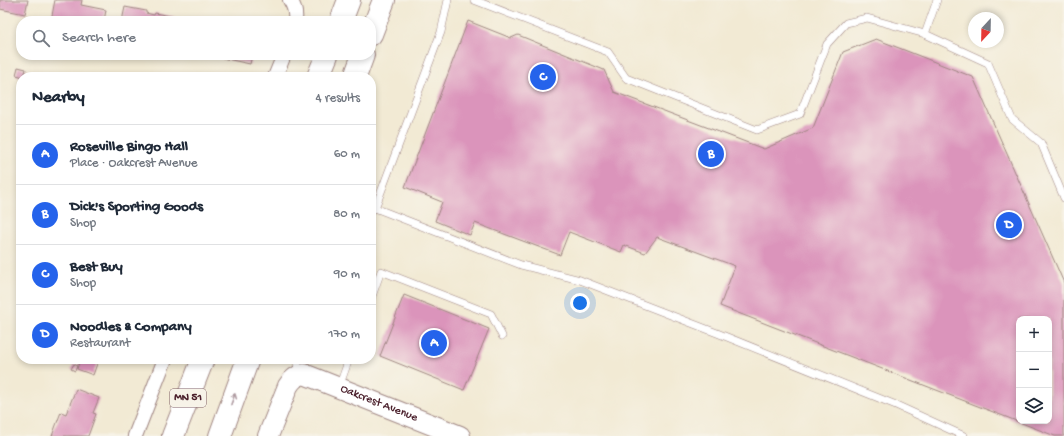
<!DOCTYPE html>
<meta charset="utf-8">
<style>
:root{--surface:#fff;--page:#f6f6f7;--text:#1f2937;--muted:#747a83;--line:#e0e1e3;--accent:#2563eb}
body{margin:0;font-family:"Gochi Hand",sans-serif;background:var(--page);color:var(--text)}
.controls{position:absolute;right:12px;bottom:12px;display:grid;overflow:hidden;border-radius:8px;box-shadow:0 2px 6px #0003}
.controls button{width:36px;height:36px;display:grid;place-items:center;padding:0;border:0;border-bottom:1px solid var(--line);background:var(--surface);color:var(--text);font:20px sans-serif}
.compass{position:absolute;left:968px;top:12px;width:36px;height:36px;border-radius:50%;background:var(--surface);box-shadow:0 2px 6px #0003;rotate:202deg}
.you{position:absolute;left:580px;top:303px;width:14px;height:14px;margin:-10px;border:3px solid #fff;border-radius:50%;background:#1a73e8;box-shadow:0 0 0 6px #1a73e833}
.badge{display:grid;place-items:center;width:26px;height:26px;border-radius:50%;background:var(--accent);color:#fff;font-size:13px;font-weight:700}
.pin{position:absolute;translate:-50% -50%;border:2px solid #fff;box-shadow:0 1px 4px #0006}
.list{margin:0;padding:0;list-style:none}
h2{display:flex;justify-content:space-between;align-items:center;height:52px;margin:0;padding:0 16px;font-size:17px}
h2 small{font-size:13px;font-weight:400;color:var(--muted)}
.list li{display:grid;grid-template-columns:26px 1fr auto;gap:12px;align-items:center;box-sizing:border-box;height:60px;padding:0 16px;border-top:1px solid var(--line)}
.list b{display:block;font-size:15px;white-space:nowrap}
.list p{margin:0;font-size:13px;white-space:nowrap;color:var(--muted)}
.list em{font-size:13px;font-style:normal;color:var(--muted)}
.icon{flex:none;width:22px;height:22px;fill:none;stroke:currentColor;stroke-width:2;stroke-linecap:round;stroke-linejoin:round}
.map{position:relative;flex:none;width:1064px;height:436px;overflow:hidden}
.search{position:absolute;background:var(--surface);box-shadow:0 2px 6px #0003;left:16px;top:16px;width:360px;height:44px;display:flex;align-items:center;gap:10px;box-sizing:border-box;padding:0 14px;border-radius:16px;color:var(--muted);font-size:15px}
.panel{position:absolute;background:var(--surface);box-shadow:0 2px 6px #0003;left:16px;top:72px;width:360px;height:292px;border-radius:16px}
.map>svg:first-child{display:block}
</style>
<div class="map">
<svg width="1064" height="436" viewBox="0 0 1064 436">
<rect width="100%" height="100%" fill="#f7f3e8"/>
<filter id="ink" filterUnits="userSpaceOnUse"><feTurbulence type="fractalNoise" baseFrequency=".025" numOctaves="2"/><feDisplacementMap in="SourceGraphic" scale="8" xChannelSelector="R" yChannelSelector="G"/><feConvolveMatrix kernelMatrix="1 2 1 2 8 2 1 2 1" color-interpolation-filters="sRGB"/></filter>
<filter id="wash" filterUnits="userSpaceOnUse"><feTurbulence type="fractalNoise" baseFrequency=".012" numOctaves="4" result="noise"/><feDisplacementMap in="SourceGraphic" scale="16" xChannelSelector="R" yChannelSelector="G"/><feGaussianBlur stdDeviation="0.9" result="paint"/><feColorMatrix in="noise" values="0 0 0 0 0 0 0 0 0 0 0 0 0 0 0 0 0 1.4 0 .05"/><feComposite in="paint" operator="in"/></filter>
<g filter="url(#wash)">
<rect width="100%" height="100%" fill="#f2ead4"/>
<g id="blocks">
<!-- building -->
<g fill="#db94bb" fill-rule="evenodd">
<polygon points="0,0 28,0 25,14 0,9"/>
<polygon points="55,0 82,0 81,5 106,10 104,21 51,21"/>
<polygon points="125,7 146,11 146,13 154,15 155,13 175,17 174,21 122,21"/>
<path d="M468,21L511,38L518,35L604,70L614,92L764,149L813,128L843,52L876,39L973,77L1064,283V436H1055L720,306L735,266L657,237L645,253L624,245L621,252L569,232L560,255L475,223L470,235L435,221L442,202L405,187ZM1019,319H1049V421H1019Z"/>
<polygon points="208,55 252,55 250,64"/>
<polygon points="18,67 26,69 24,77 16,75"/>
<polygon points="404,295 489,329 464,390 380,356"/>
<polygon points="80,359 93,359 98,361 93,375 77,369"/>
<polygon points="74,364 77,366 75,371 71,369"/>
<polygon points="76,389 99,398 93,413 96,414 88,436 52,436 61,412 66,414"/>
</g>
</g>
</g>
<g filter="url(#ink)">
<use href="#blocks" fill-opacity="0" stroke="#9e8480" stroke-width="1"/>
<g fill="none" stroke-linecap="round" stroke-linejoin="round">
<defs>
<g id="lane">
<polyline points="474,0 608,52 626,78 757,130 800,114 827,44 846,23 867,18 925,34 988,63 1012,119 1041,143 1064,198"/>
<polyline points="925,34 937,0"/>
<polyline points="375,208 521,265 580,280 717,333 896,405 964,436"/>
<polyline points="371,211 375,208 441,32 448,0"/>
<polyline points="371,299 381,271 491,314 502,336"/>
<polyline points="297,375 298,359"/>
<polyline points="339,387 349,359"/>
</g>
<g id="street">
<path d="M290,0C295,7 296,13 295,21"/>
<polyline points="275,77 284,55"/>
<polyline points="135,436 165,359"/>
</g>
<g id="secondary">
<path id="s1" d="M268,436L288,386C292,379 296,376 304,374L460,436"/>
</g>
<g id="highway">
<polyline points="341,21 349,0"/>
<polyline points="371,34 384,0"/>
<polyline points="318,77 327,55"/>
<polyline points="355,77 363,55"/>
<polyline points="173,436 203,359"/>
<polyline points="220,436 248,359"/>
</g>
</defs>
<!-- lane casing -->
<use href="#lane" stroke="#9e8480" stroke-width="8"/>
<!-- street casing -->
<use href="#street" stroke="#9e8480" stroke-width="16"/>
<!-- secondary casing -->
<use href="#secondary" stroke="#9e8480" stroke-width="22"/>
<!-- highway casing -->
<use href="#highway" stroke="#9e8480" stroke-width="24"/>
<!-- lane -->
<use href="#lane" stroke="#fff" stroke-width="7"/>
<!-- street -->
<use href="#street" stroke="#fff" stroke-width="14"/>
<!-- secondary -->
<use href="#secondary" stroke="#fff" stroke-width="20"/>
<!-- highway -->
<use href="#highway" stroke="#fff" stroke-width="22"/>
</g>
<!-- one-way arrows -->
<defs><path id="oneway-shaft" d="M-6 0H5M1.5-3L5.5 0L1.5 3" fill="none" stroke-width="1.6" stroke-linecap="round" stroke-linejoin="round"/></defs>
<use stroke="#ae9aa0" href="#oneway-shaft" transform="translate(233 399) rotate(-70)"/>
</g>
<g text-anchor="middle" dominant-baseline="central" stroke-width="3" stroke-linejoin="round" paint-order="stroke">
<!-- shield labels -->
<rect fill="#f7f3e8" stroke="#7e5f64" stroke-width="1" x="170" y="389" width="36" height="18" rx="3"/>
<g font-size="11" font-weight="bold" fill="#4a1f2b">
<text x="188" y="398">MN 51</text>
</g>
<!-- street labels -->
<g font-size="12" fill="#4a1f2b" stroke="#f7f3e8">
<text stroke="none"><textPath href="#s1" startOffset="155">Oakcrest Avenue</textPath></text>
</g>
</g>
</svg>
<div class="controls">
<button>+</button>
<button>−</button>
<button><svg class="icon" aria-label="layers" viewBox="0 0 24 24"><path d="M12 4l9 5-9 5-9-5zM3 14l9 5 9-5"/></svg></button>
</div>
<svg class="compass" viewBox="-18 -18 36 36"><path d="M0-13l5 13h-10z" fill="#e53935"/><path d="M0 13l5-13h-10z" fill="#747a83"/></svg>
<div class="you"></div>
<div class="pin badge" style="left:434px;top:343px">A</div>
<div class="pin badge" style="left:711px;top:154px">B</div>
<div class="pin badge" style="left:543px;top:77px">C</div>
<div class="pin badge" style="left:1009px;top:225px">D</div>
<div class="search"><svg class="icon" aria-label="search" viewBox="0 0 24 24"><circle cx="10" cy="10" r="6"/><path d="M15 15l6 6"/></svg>Search here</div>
<section class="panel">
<h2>Nearby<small>4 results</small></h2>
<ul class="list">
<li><span class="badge">A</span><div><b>Roseville Bingo Hall</b><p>Place · Oakcrest Avenue</p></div><em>60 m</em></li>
<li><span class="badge">B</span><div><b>Dick's Sporting Goods</b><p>Shop</p></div><em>80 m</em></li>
<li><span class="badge">C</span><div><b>Best Buy</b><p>Shop</p></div><em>90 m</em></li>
<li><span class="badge">D</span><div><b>Noodles &amp; Company</b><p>Restaurant</p></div><em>170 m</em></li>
</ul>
</section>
</div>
